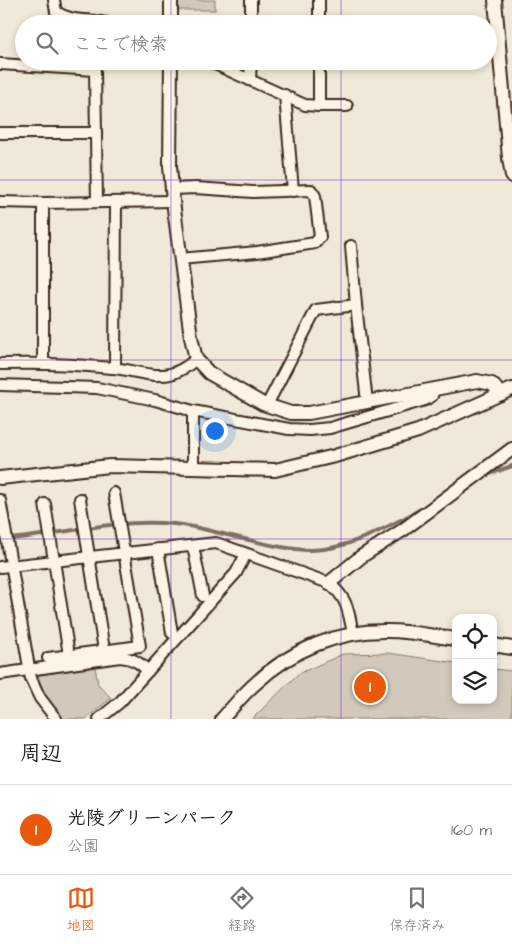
<!DOCTYPE html>
<html lang="ja">
<meta charset="utf-8">
<style>
:root{--surface:#fff;--page:#f2f2f2;--text:#202124;--muted:#757577;--line:#e0e0e0;--accent:#ea580c}
body{margin:0;font-family:"Architects Daughter","Klee One",sans-serif;background:var(--page);color:var(--text)}
.controls{position:absolute;right:15px;bottom:15px;display:grid;overflow:hidden;border-radius:10px;box-shadow:0 2px 8px #0003}
.controls button{width:45px;height:45px;display:grid;place-items:center;padding:0;border:0;border-bottom:1px solid var(--line);background:var(--surface);color:var(--text);font:25px sans-serif}
.you{position:absolute;left:214px;top:430px;width:18px;height:18px;margin:-12px;border:4px solid #fff;border-radius:50%;background:#1a73e8;box-shadow:0 0 0 8px #1a73e833}
.badge{display:grid;place-items:center;width:32px;height:32px;border-radius:50%;background:var(--accent);color:#fff;font-size:16px;font-weight:700}
.pin{position:absolute;translate:-50% -50%;border:2px solid #fff;box-shadow:0 1px 5px #0006}
.list{margin:0;padding:0;list-style:none}
h2{display:flex;justify-content:space-between;align-items:center;height:65px;margin:0;padding:0 20px;font-size:21px}
h2 small{font-size:16px;font-weight:400;color:var(--muted)}
.list li{display:grid;grid-template-columns:32px 1fr auto;gap:15px;align-items:center;box-sizing:border-box;height:90px;padding:0 20px;border-top:1px solid var(--line)}
.list b{display:block;font-size:19px;white-space:nowrap}
.list p{margin:0;font-size:16px;white-space:nowrap;color:var(--muted)}
.list em{font-size:16px;font-style:normal;color:var(--muted)}
.icon{flex:none;width:28px;height:28px;fill:none;stroke:currentColor;stroke-width:2;stroke-linecap:round;stroke-linejoin:round}
.map{position:relative;flex:none;width:512px;height:719px;overflow:hidden}
.search{position:absolute;background:var(--surface);box-shadow:0 2px 8px #0003;left:15px;right:15px;top:15px;height:55px;display:flex;align-items:center;gap:12px;box-sizing:border-box;padding:0 18px;border-radius:28px;color:var(--muted);font-size:19px}
.sheet{height:155px;background:var(--surface)}
nav{display:flex;justify-content:space-around;align-items:center;box-sizing:border-box;height:70px;border-top:1px solid var(--line);background:var(--surface);font-size:14px;color:var(--muted)}
nav a{display:grid;justify-items:center;gap:2px}
nav .on{color:var(--accent)}
.map>svg:first-child{display:block}
</style>
<div class="map">
<svg width="512" height="719" viewBox="0 0 512 719">
<rect width="100%" height="100%" fill="#f0e9d9"/>
<filter id="ink" filterUnits="userSpaceOnUse"><feTurbulence type="fractalNoise" baseFrequency=".02" numOctaves="2"/><feDisplacementMap in="SourceGraphic" scale="10" xChannelSelector="R" yChannelSelector="G"/><feConvolveMatrix kernelMatrix="1 2 1 2 8 2 1 2 1" color-interpolation-filters="sRGB"/></filter>
<g filter="url(#ink)">
<!-- green -->
<g fill="#d2c9ba" stroke="#867a6c">
<rect x="177" y="0" width="38" height="10"/>
<polygon points="388,653 456,663 456,700 493,700 493,669 512,671 512,719 252,719 298,674 343,654"/>
<polygon points="95,667 98,684 111,698 86,719 61,719 44,693 38,675"/>
</g>
<g fill="none" stroke-linecap="round" stroke-linejoin="round">
<!-- stream -->
<g stroke="#7e7163" stroke-width="4">
<polyline points="484,476 512,466"/>
<path d="M0,540C54,536 108,520 162,523C190,524 217,533 244,539C266,544 290,550 312,550C352,549 390,525 425,507"/>
</g>
<defs>
<g id="minor">
<path d="M54,0L56,12C73,23 91,18 110,24"/>
<polyline points="251,24 251,0"/>
<polyline points="319,24 319,0"/>
<polyline points="208,61 305,105 319,106 319,61"/>
<polyline points="0,64 95,70 97,202"/>
<polyline points="250,80 251,61"/>
<polyline points="285,95 293,191"/>
<polyline points="319,106 347,106"/>
<polyline points="0,133 96,133"/>
<polyline points="172,189 196,188 253,192 311,190 315,196 320,237 315,243 257,252 180,259"/>
<polyline points="0,202 43,203 173,201"/>
<polyline points="351,246 356,305 367,402"/>
<polyline points="43,363 43,203"/>
<path d="M0,364C38,363 75,364 112,368C129,369 146,376 162,375C175,375 187,367 196,359"/>
<polyline points="115,368 116,202"/>
<polyline points="0,385 97,388 155,400 193,411 193,469"/>
<polyline points="267,405 316,310 356,305"/>
<polyline points="193,411 289,429 310,430 330,428 425,400 432,396 434,389"/>
<polyline points="80,499 104,650"/>
<polyline points="0,500 31,679 40,698 56,719"/>
<polyline points="45,504 69,655"/>
<polyline points="193,546 203,596"/>
<polyline points="158,549 172,633"/>
<path d="M0,567L216,543L329,583C348,599 348,610 353,633"/>
<polyline points="48,658 140,646 114,493"/>
<path d="M0,674L120,657C132,658 139,662 148,671"/>
<polyline points="99,719 120,702 236,573 246,554"/>
</g>
<g id="tertiary">
<polyline points="495,0 509,158 512,176"/>
<polyline points="171,24 171,0"/>
<polyline points="171,61 170,166 173,201 191,337 196,359 209,373 263,404 291,413 309,413 477,381 492,384 501,394"/>
<polyline points="0,478 110,466 275,470 335,456 418,431 512,389"/>
<polyline points="329,583 362,556 403,530 512,449"/>
<polyline points="493,645 512,648"/>
<path d="M222,719C233,707 243,694 256,683C291,650 339,630 388,631C410,631 433,636 456,639"/>
</g>
</defs>
<!-- minor casing -->
<use href="#minor" stroke="#3b2a1e" stroke-width="14"/>
<!-- tertiary casing -->
<use href="#tertiary" stroke="#3b2a1e" stroke-width="16"/>
<!-- minor -->
<use href="#minor" stroke="#fcf5e5" stroke-width="10"/>
<!-- tertiary -->
<use href="#tertiary" stroke="#fcf5e5" stroke-width="12"/>
</g>
</g>
<!-- grid -->
<path fill="none" stroke="#7b2cbf" stroke-width="1" stroke-opacity="0.55" d="M171,0V24M341,0V24M171,61V719M341,61V719M0,180H512M0,360H512M0,539H512"/>
</svg>
<div class="controls">
<button><svg class="icon" aria-label="locate" viewBox="0 0 24 24"><circle cx="12" cy="12" r="6"/><path d="M12 2v4M12 18v4M2 12h4M18 12h4"/></svg></button>
<button><svg class="icon" aria-label="layers" viewBox="0 0 24 24"><path d="M12 4l9 5-9 5-9-5zM3 14l9 5 9-5"/></svg></button>
</div>
<div class="you"></div>
<div class="pin badge" style="left:370px;top:687px">1</div>
<div class="search"><svg class="icon" aria-label="search" viewBox="0 0 24 24"><circle cx="10" cy="10" r="6"/><path d="M15 15l6 6"/></svg>ここで検索</div>
</div>
<section class="sheet">
<h2>周辺<small></small></h2>
<ul class="list">
<li><span class="badge">1</span><div><b>光陵グリーンパーク</b><p>公園</p></div><em>160 m</em></li>
</ul>
</section>
<nav>
<a class="on"><svg class="icon" aria-label="map" viewBox="0 0 24 24"><path d="M3 6l6-2 6 2 6-2v14l-6 2-6-2-6 2zM9 4v14M15 6v14"/></svg>地図</a>
<a><svg class="icon" aria-label="directions" viewBox="0 0 24 24"><path d="M12 3l9 9-9 9-9-9zM9 14v-3h6M13 9l2 2-2 2"/></svg>経路</a>
<a><svg class="icon" aria-label="saved" viewBox="0 0 24 24"><path d="M7 4h10v16l-5-4-5 4z"/></svg>保存済み</a>
</nav>
